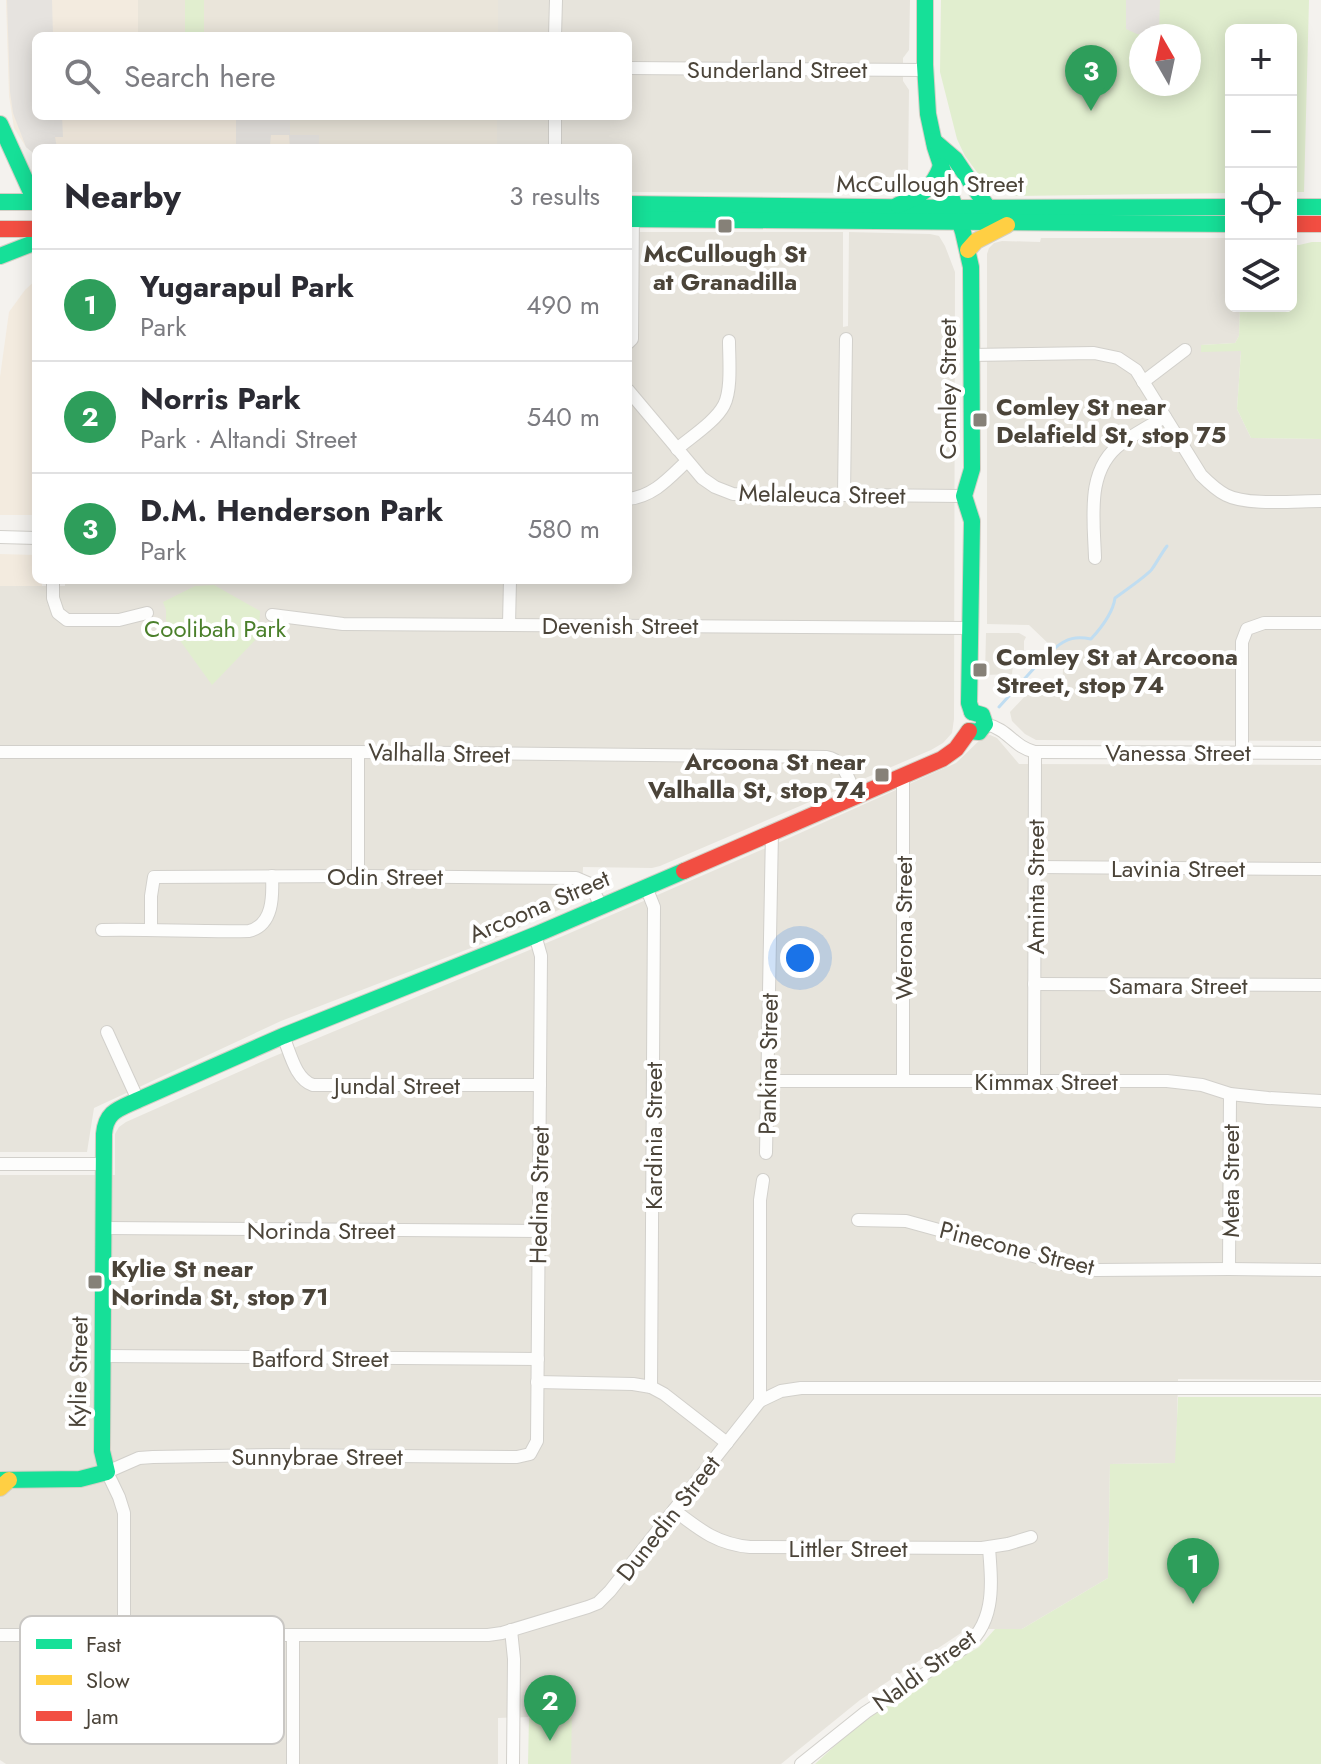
<!DOCTYPE html>
<meta charset="utf-8">
<style>
:root{--surface:#fff;--page:#f2f2f3;--text:#2b2b33;--muted:#7c7c81;--line:#e1e1e2;--accent:#868178}
body{margin:0;font-family:Jost,sans-serif;background:var(--page);color:var(--text)}
.controls{position:absolute;right:24px;top:24px;display:grid;overflow:hidden;border-radius:12px;box-shadow:0 4px 20px #0003}
.controls button{width:72px;height:72px;display:grid;place-items:center;padding:0;border:0;border-bottom:2px solid var(--line);background:var(--surface);color:var(--text);font:40px sans-serif}
.compass{position:absolute;left:1129px;top:24px;width:72px;height:72px;border-radius:50%;background:var(--surface);box-shadow:0 4px 20px #0003;rotate:351deg}
.you{position:absolute;left:800px;top:958px;width:28px;height:28px;margin:-20px;border:6px solid #fff;border-radius:50%;background:#1a73e8;box-shadow:0 0 0 12px #1a73e833}
.badge{display:grid;place-items:center;width:52px;height:52px;border-radius:50%;background:var(--accent);color:#fff;font-size:26px;font-weight:700}
.pin{position:absolute;translate:-50% -66px;filter:drop-shadow(0 2px 4px #0008)}
.pin::after{content:'';position:absolute;top:42px;width:28px;height:24px;background:inherit;clip-path:polygon(0 0,100% 0,50% 100%)}
.list{margin:0;padding:0;list-style:none}
h2{display:flex;justify-content:space-between;align-items:center;height:104px;margin:0;padding:0 32px;font-size:34px}
h2 small{font-size:26px;font-weight:400;color:var(--muted)}
.list li{display:grid;grid-template-columns:52px 1fr auto;gap:24px;align-items:center;box-sizing:border-box;height:112px;padding:0 32px;border-top:2px solid var(--line)}
.list b{display:block;font-size:30px;white-space:nowrap}
.list p{margin:0;font-size:26px;white-space:nowrap;color:var(--muted)}
.list em{font-size:26px;font-style:normal;color:var(--muted)}
.icon{flex:none;width:44px;height:44px;fill:none;stroke:currentColor;stroke-width:2;stroke-linecap:round;stroke-linejoin:round}
.map{position:relative;flex:none;width:1321px;height:1764px;overflow:hidden}
.search{position:absolute;background:var(--surface);box-shadow:0 4px 20px #0003;left:32px;top:32px;width:600px;height:88px;display:flex;align-items:center;gap:20px;box-sizing:border-box;padding:0 28px;border-radius:12px;color:var(--muted);font-size:30px}
.panel{position:absolute;background:var(--surface);box-shadow:0 4px 20px #0003;left:32px;top:144px;width:600px;height:440px;border-radius:12px}
.map>svg:first-child{display:block}
</style>
<div class="map">
<svg width="1321" height="1764" viewBox="0 0 1321 1764">
<rect width="100%" height="100%" fill="#f4f2ee"/>
<!-- residential -->
<g fill="#e7e4dc">
<polygon points="498,0 910,0 909,50 903,58 903,81 909,90 908,175 906,181 900,189 891,193 628,192 628,148 497,148 497,116 628,116 628,36 498,36"/>
<polygon points="628,232 843,232 843,327 848,326 849,232 930,234 939,236 945,246 955,272 954,719 952,733 943,743 931,750 660,866 652,868 583,867 582,897 579,901 484,943 281,1021 94,1108 87,1152 0,1152 0,586 65,586 65,580 628,580"/>
<polygon points="1041,238 1231,238 1231,306 1240,306 1239,336 1235,343 1201,345 1241,351 1237,409 1251,438 1321,439 1321,741 1036,740 1025,734 1012,721 1010,712 1026,695 1062,695 1063,668 1069,659 1052,647 1029,625 987,624 987,254 989,248 994,243 1002,241 1040,242"/>
<polygon points="986,633 1019,633 1026,637 1024,641 1024,655 1013,665 1012,674 985,675"/>
<polygon points="990,735 997,738 1019,764 1321,765 1321,1380 1178,1379 1176,1463 1110,1464 1108,1578 1022,1629 967,1629 860,1700 781,1764 571,1764 571,1709 551,1714 529,1717 498,1718 498,1764 6,1764 0,1760 0,1175 115,1175 115,1134 119,1127 126,1122 270,1058 563,936 789,838 956,763 984,736"/>
</g>
<!-- commercial -->
<g fill="#f3ebdf">
<polygon points="6,0 138,0 138,36 36,36 36,116 290,116 290,135 319,135 319,148 36,148 36,155 26,147 14,128 9,96"/>
<polygon points="36,280 36,515 0,515 0,377 9,312 25,290"/>
<polygon points="0,554 36,555 36,580 42,580 42,586 0,586"/>
</g>
<!-- education -->
<g fill="#eae5da">
<rect x="138" y="0" width="360" height="36"/>
<polygon points="290,116 497,116 497,148 319,148 318,135 290,135"/>
</g>
<!-- green -->
<g fill="#e1eecf" fill-rule="evenodd">
<rect x="185" y="0" width="19" height="36"/>
<path d="M941,0H1309L1304,192H1291V30H1231V193L1018,196L991,191L965,156L957,139L940,72ZM1141,36H1189V84H1141Z"/>
<polygon points="1312,242 1321,242 1321,439 1251,438 1237,409 1241,351 1201,352 1201,345 1235,343 1239,336 1240,306 1291,306 1291,245 1299,245"/>
<polygon points="214,585 260,611 259,636 212,685 166,621 166,610 163,602 195,586"/>
<polygon points="1178,1397 1321,1397 1321,1764 815,1764 864,1719 910,1688 979,1647 995,1629 1022,1629 1108,1578 1110,1464 1175,1463"/>
<polygon points="572,1709 571,1764 528,1764 529,1717 551,1714"/>
</g>
<!-- parking -->
<g fill="#e6e3df">
<polygon points="7,0 52,0 53,36 36,36 36,116 62,116 63,137 55,137 57,148 36,148 36,155 26,147 13,113 10,92"/>
<polygon points="1126,0 1160,0 1159,35 1137,34 1126,29"/>
<polygon points="236,116 290,116 290,135 319,135 319,148 290,148 289,135 271,135 270,145 236,145"/>
</g>
<g fill="none" stroke-linecap="round" stroke-linejoin="round">
<!-- stream -->
<g stroke="#c0ddf1" stroke-width="3">
<path d="M1055,648C1067,638 1076,636 1091,639C1102,627 1113,613 1115,598C1122,593 1149,574 1152,569C1157,562 1161,554 1167,546"/>
<polyline points="999,707 1046,655"/>
</g>
<defs>
<g id="street">
<polyline points="555,36 556,0"/>
<polyline points="628,68 925,70"/>
<polyline points="555,116 555,148"/>
<polyline points="628,343 632,339 633,212"/>
<path d="M971,355L1094,353L1118,358L1136,370L1201,475C1208,482 1216,490 1226,495C1247,506 1296,501 1321,501"/>
<polyline points="1143,382 1185,350"/>
<polyline points="628,390 702,478 715,487 733,494 964,496"/>
<path d="M677,449C691,437 716,421 724,405C732,390 729,358 729,341"/>
<polyline points="844,495 846,339"/>
<path d="M628,499C654,496 669,478 687,461"/>
<polyline points="0,537 36,538"/>
<path d="M1095,558C1094,519 1085,469 1122,443C1136,433 1151,425 1165,417"/>
<polyline points="53,580 53,598 58,613 67,620 119,620 147,613"/>
<polyline points="272,615 343,624 970,628"/>
<polyline points="509,624 510,580"/>
<path d="M985,724C1009,729 1013,747 1035,752L1034,1081"/>
<path d="M0,752H358L826,757C845,760 848,780 856,795"/>
<polyline points="1035,752 1321,753"/>
<polyline points="1242,752 1242,642 1247,629 1264,623 1321,623"/>
<polyline points="1036,867 1321,869"/>
<polyline points="358,876 358,752"/>
<polyline points="646,887 654,907 651,1387"/>
<polyline points="151,929 151,896 154,877 358,876 576,878 590,884 601,906"/>
<path d="M102,930C151,929 200,932 249,931C273,925 273,897 272,876"/>
<polyline points="1034,984 1321,985"/>
<polyline points="107,1032 138,1100"/>
<path d="M283,1036C290,1052 295,1079 313,1085H540"/>
<polyline points="769,1081 1167,1081 1202,1085 1230,1094 1268,1098 1321,1101"/>
<polyline points="903,1081 903,775"/>
<polyline points="766,1153 772,831"/>
<polyline points="0,1164 104,1164"/>
<polyline points="858,1220 906,1221 1077,1268 1096,1270 1229,1269 1321,1270"/>
<polyline points="104,1228 539,1231"/>
<polyline points="1229,1269 1230,1094"/>
<polyline points="102,1356 538,1359"/>
<polyline points="537,1382 633,1384 651,1387 664,1394 727,1443"/>
<polyline points="760,1401 760,1200 763,1180"/>
<path d="M674,1510C700,1530 717,1544 750,1547L982,1548L1008,1544L1031,1537"/>
<polyline points="511,1630 514,1659 513,1764"/>
<polyline points="0,1635 488,1635 502,1633 588,1607 598,1603 610,1591 760,1401 781,1391 801,1388 1321,1388"/>
<polyline points="124,1635 124,1513 119,1497 107,1472 139,1458 153,1457 274,1455 517,1457 530,1454 537,1441 541,956 535,935"/>
<polyline points="293,1764 293,1635"/>
<path d="M801,1764L866,1712L961,1650C996,1625 992,1586 989,1548"/>
</g>
<g id="fast">
<polyline points="925,0 925,65 928,114 935,147 963,232 971,267 972,469 964,496 972,521 969,703 972,712"/>
<polyline points="0,124 30,190 36,199"/>
<polyline points="934,141 955,159 988,208"/>
<polyline points="0,202 36,202"/>
<polyline points="628,204 955,208 1231,207"/>
<path d="M898,205C920,197 933,188 941,166"/>
<polyline points="1291,207 1321,207"/>
<polyline points="628,219 1231,224"/>
<polyline points="0,256 36,242"/>
<polyline points="969,731 979,732 985,724 982,715 972,712"/>
<path d="M0,1480L80,1479L107,1472L102,1451L104,1134C106,1111 119,1109 138,1100L283,1036L535,935L684,871"/>
</g>
<g id="slow">
<polyline points="968,250 976,241 1007,225"/>
<polyline points="0,1488 9,1480"/>
</g>
<g id="jam">
<polyline points="1291,224 1321,224"/>
<polyline points="0,229 36,229"/>
<polyline points="684,871 942,759 956,749 969,731"/>
</g>
</defs>
<!-- street casing -->
<use href="#street" stroke="#d2d0cb" stroke-width="14"/>
<!-- fast casing -->
<use href="#fast" stroke="#d3cfc5" stroke-width="18"/>
<!-- slow casing -->
<use href="#slow" stroke="#d3cfc5" stroke-width="18"/>
<!-- jam casing -->
<use href="#jam" stroke="#d3cfc5" stroke-width="18"/>
<!-- street -->
<use href="#street" stroke="#fdfdfc" stroke-width="12"/>
<!-- fast -->
<use href="#fast" stroke="#16e098" stroke-width="16"/>
<!-- slow -->
<use href="#slow" stroke="#ffcf43" stroke-width="16"/>
<!-- jam -->
<use href="#jam" stroke="#f24e42" stroke-width="16"/>
</g>
<!-- markers -->
<g fill="#868178" stroke="#fff" stroke-width="3">
<rect x="717" y="218" width="16" height="16" rx="4"/>
<rect x="972" y="412" width="16" height="16" rx="4"/>
<rect x="972" y="662" width="16" height="16" rx="4"/>
<rect x="874" y="767" width="16" height="16" rx="4"/>
<rect x="87" y="1274" width="16" height="16" rx="4"/>
</g>
<g text-anchor="middle" dominant-baseline="central" stroke-width="8" stroke-linejoin="round" paint-order="stroke">
<!-- street labels -->
<g font-size="24" fill="#4b4439" stroke="#fff">
<text x="777" y="69">Sunderland Street</text>
<text x="930" y="183">McCullough Street</text>
<text transform="translate(947 389) rotate(-90)">Comley Street</text>
<text transform="translate(822 494) rotate(1)">Melaleuca Street</text>
<text x="620" y="625">Devenish Street</text>
<text x="1178" y="752">Vanessa Street</text>
<text transform="translate(439 753) rotate(1)">Valhalla Street</text>
<text x="1178" y="868">Lavinia Street</text>
<text x="385" y="876">Odin Street</text>
<text transform="translate(1035 887) rotate(-90)">Aminta Street</text>
<text transform="translate(539 906) rotate(-23)">Arcoona Street</text>
<text transform="translate(903 928) rotate(-90)">Werona Street</text>
<text x="1178" y="985">Samara Street</text>
<text transform="translate(768 1064) rotate(-89)">Pankina Street</text>
<text x="1046" y="1081">Kimmax Street</text>
<text x="397" y="1085">Jundal Street</text>
<text transform="translate(653 1136) rotate(-90)">Kardinia Street</text>
<text transform="translate(1230 1181) rotate(-90)">Meta Street</text>
<text transform="translate(539 1195) rotate(-89)">Hedina Street</text>
<text x="321" y="1230">Norinda Street</text>
<text transform="translate(1017 1248) rotate(14)">Pinecone Street</text>
<text x="320" y="1358">Batford Street</text>
<text transform="translate(78 1372) rotate(-89)">Kylie Street</text>
<text x="317" y="1456">Sunnybrae Street</text>
<text transform="translate(668 1518) rotate(-52)">Dunedin Street</text>
<text x="848" y="1548">Littler Street</text>
<text transform="translate(924 1670) rotate(-36)">Naldi Street</text>
</g>
<!-- poi labels -->
<g font-size="24" font-weight="bold" fill="#4b4439" stroke="#fff" text-anchor="start">
<text x="725" y="253" text-anchor="middle">McCullough St<tspan x="725" dy="28">at Granadilla</tspan></text>
<text x="996" y="406">Comley St near<tspan x="996" dy="28">Delafield St, stop 75</tspan></text>
<text x="996" y="656">Comley St at Arcoona<tspan x="996" dy="28">Street, stop 74</tspan></text>
<text x="866" y="761" text-anchor="end">Arcoona St near<tspan x="866" dy="28">Valhalla St, stop 74</tspan></text>
<text x="111" y="1268">Kylie St near<tspan x="111" dy="28">Norinda St, stop 71</tspan></text>
</g>
<!-- park labels -->
<g font-size="24" fill="#4a7f2a" stroke="#fff">
<text x="215" y="628">Coolibah Park</text>
</g>
</g>
<!-- legend -->
<rect x="20" y="1616" width="264" height="128" rx="12" fill="#fff" stroke="#c9c7c4" stroke-width="2"/>
<rect x="36" y="1639" width="36" height="10" fill="#16e098"/>
<rect x="36" y="1675" width="36" height="10" fill="#ffcf43"/>
<rect x="36" y="1711" width="36" height="10" fill="#f24e42"/>
<g font-size="22" fill="#4b4439">
<text x="86" y="1652">Fast</text>
<text x="86" y="1688">Slow</text>
<text x="86" y="1724">Jam</text>
</g>
</svg>
<div class="controls">
<button>+</button>
<button>−</button>
<button><svg class="icon" aria-label="locate" viewBox="0 0 24 24"><circle cx="12" cy="12" r="6"/><path d="M12 2v4M12 18v4M2 12h4M18 12h4"/></svg></button>
<button><svg class="icon" aria-label="layers" viewBox="0 0 24 24"><path d="M12 4l9 5-9 5-9-5zM3 14l9 5 9-5"/></svg></button>
</div>
<svg class="compass" viewBox="-18 -18 36 36"><path d="M0-13l5 13h-10z" fill="#e53935"/><path d="M0 13l5-13h-10z" fill="#7c7c81"/></svg>
<div class="you"></div>
<div class="pin badge" style="left:1193px;top:1604px;background:#2e9e5b">1</div>
<div class="pin badge" style="left:550px;top:1741px;background:#2e9e5b">2</div>
<div class="pin badge" style="left:1091px;top:111px;background:#2e9e5b">3</div>
<div class="search"><svg class="icon" aria-label="search" viewBox="0 0 24 24"><circle cx="10" cy="10" r="6"/><path d="M15 15l6 6"/></svg>Search here</div>
<section class="panel">
<h2>Nearby<small>3 results</small></h2>
<ul class="list">
<li><span class="badge" style="background:#2e9e5b">1</span><div><b>Yugarapul Park</b><p>Park</p></div><em>490 m</em></li>
<li><span class="badge" style="background:#2e9e5b">2</span><div><b>Norris Park</b><p>Park · Altandi Street</p></div><em>540 m</em></li>
<li><span class="badge" style="background:#2e9e5b">3</span><div><b>D.M. Henderson Park</b><p>Park</p></div><em>580 m</em></li>
</ul>
</section>
</div>
